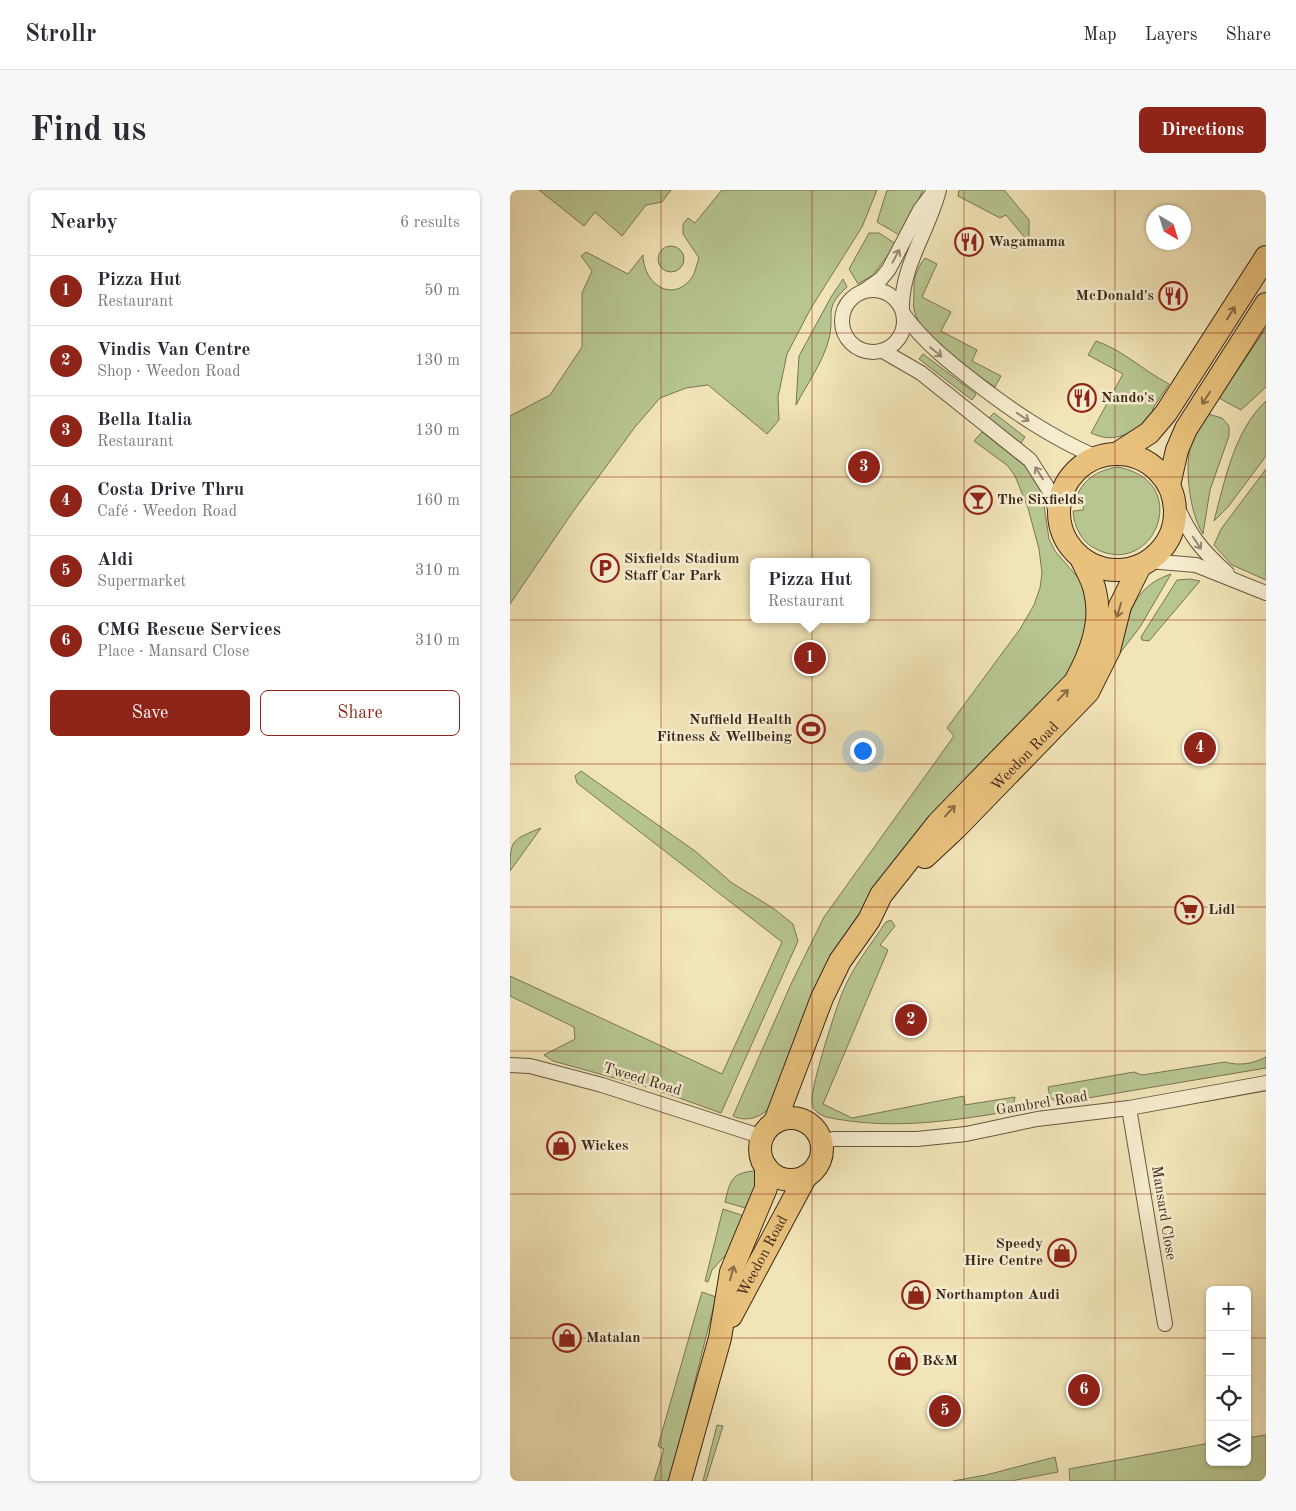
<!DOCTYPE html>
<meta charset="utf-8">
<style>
:root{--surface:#fff;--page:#f7f7f7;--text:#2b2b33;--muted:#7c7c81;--line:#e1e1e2;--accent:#8f2418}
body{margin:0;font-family:"Old Standard TT",serif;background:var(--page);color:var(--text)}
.controls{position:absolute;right:15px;bottom:15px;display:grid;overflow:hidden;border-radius:8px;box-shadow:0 1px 4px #0004}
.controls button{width:45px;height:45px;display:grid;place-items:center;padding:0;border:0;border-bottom:1px solid var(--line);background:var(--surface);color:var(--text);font:25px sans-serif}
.compass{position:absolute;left:636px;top:15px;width:45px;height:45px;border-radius:50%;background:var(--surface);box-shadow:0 1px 4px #0004;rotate:142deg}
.you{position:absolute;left:352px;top:560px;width:18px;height:18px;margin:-12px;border:4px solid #fff;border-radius:50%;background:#1a73e8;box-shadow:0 0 0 8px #1a73e833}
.badge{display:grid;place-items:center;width:32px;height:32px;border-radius:50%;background:var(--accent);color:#fff;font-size:16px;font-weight:700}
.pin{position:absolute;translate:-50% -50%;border:2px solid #fff;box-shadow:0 1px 5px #0006}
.popup{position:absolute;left:240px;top:368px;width:120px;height:65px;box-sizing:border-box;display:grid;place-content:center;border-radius:8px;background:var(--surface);filter:drop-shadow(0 1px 4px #0005);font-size:16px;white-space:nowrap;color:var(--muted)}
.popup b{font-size:19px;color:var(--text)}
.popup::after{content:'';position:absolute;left:50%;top:100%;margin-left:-10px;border:10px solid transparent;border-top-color:var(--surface)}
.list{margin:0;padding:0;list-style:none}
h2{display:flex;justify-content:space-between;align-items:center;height:65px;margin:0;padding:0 20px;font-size:21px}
h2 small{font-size:16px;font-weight:400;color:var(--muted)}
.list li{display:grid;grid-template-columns:32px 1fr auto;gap:15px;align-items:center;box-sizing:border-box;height:70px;padding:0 20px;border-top:1px solid var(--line)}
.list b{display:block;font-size:19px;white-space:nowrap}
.list p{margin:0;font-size:16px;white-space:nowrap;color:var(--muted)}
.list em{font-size:16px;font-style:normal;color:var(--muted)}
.actions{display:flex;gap:10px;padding:15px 20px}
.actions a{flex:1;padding:11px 0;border:1px solid var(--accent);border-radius:8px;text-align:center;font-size:18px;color:var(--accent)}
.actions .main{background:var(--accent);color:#fff}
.icon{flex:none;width:28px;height:28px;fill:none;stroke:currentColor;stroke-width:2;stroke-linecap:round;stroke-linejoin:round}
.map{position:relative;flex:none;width:756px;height:1291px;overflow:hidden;border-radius:8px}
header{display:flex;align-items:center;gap:30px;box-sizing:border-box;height:70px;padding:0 25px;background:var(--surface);border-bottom:1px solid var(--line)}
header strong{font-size:24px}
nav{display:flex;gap:28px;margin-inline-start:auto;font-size:18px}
.intro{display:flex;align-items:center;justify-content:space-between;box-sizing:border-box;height:120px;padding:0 30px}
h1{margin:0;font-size:35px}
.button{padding:12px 22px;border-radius:8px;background:var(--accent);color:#fff;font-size:18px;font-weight:700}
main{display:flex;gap:30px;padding:0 30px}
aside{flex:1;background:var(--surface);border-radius:8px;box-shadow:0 1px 4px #0004}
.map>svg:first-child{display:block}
</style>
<header>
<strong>Strollr</strong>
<nav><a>Map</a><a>Layers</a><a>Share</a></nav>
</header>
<div class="intro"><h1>Find us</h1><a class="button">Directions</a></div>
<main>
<aside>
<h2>Nearby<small>6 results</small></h2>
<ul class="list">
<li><span class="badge">1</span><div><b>Pizza Hut</b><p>Restaurant</p></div><em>50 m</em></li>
<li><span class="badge">2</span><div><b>Vindis Van Centre</b><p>Shop · Weedon Road</p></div><em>130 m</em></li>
<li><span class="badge">3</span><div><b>Bella Italia</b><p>Restaurant</p></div><em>130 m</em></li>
<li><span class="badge">4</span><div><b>Costa Drive Thru</b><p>Café · Weedon Road</p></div><em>160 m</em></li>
<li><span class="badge">5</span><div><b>Aldi</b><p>Supermarket</p></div><em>310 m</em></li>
<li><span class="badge">6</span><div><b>CMG Rescue Services</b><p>Place · Mansard Close</p></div><em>310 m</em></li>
</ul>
<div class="actions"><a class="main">Save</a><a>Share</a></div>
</aside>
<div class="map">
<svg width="756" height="1291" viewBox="0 0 756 1291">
<rect width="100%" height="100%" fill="#f1e4b7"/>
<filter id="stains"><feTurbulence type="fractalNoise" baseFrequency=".004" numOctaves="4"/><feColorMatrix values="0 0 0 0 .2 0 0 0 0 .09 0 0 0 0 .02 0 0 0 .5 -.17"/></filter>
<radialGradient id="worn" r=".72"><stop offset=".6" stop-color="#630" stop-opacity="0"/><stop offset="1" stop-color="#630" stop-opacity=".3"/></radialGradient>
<!-- green -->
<g fill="#b7c590" stroke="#797655">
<polygon points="29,0 161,0 152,12 136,15 112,46 85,22 74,36"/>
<path d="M212,0H367L352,37L301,118L277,164L268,207L269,230L257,244L198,195L176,198L150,208L125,237L62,323L0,414V226L40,205L72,157V103L82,81L71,66L76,62L118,84L133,65C134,98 167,114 184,84C186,79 187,73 189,68L173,44V34L178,28L185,33Z"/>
<polygon points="377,0 413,0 391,46 367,32"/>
<polygon points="449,0 494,0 519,30 519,48 516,49 496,25 490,28 448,6"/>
<polygon points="359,43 369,43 386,54 363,85 348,94 339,79"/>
<circle cx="161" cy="69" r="13"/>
<path d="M415,68L427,74L412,107L441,122L431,141L467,160L462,171L491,186L485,197C460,179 412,151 404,120C403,115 404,109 404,104C403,90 406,79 415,68Z"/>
<path d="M333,89L337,97C313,119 325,122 319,149C313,172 297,194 286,215L289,166L321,107Z"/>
<polygon points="756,138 756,197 731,220 709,208"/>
<path d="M586,151C613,160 634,181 659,194L643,218L642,226C623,242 606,255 581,243L613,184L578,165Z"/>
<polygon points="413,164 466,204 462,210 409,169"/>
<path d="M756,211V266L718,317L704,331C715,290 724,241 756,211Z"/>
<polygon points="484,223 515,247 511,253 479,228"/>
<path d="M698,224L712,228L719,236V246L700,300L693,344C680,324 674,278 681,254C684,244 693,233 698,224Z"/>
<path d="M472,242L515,276L527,291L533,308L539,349L545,361L570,390L577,405L581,422L567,482L328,761L293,826L259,919C248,928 236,932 223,926L281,794L314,727L444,546L437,538L510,439L524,415L530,398L532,383L529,359L518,318L505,286L498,276L464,251Z"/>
<path d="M607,277C684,290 645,389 586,359C571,352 564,336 563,321L573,320L574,314L565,310C573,289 586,281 607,277Z"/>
<polygon points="756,279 756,390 722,375 704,355 711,339"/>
<path d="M661,384L630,437L607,467C619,430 619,398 661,384Z"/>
<polygon points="680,389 690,391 639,451 632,450 631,447 667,390"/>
<polygon points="71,581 185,661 222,693 263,718 283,734 288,751 211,923 144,899 43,871 34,865 65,849 64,837 0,806 0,786 212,884 272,752 67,593 65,586"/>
<path d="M31,638L0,681C0,649 2,650 31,638Z"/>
<path d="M381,730L385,736L370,755L378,760L313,914L342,928L454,906L455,915L505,907L504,912L496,922C435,932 377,940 316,927C308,924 302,920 302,911C301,895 326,818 333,801C343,777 361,754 376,732Z"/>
<path d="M756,867V878L566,910L546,912L540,907L538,897L624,882L632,885L715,872C729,876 743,874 756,867Z"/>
<path d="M244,981L250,990L239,1019L215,1012C220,991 221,983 244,981Z"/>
<polygon points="213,1019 237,1027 222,1058 202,1080 198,1092 195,1091"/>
<polygon points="192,1102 206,1107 160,1291 144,1291 154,1259 148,1256"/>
<polygon points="207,1235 213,1236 196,1291 193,1291"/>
<polygon points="756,1245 756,1291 560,1291 559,1279 700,1253 700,1272 737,1272 737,1248"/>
<polygon points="545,1267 548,1282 501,1291 443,1291 476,1285"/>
</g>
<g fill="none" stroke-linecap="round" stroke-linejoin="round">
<defs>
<g id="minor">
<circle cx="363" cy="131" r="31"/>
<polyline points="354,101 371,89 379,79 410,20 425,0"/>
<path d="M392,117C392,75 419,40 429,0"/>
<path d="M394,125C415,153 439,172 466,193C505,223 541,247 586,267"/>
<polyline points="373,161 411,183 520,270 539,300 548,328"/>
<path d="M664,310C679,344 690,359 717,383"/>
<polyline points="638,371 686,375 756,403"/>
<polyline points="0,875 20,876 92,895 253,947"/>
<polyline points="619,918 655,1134"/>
<polyline points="311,952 324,949 407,949 456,944 527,929 619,918 756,893"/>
</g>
<g id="primary">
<polyline points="608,263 639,243 656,223 756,67"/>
<circle cx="607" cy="322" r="58"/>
<polyline points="659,295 667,260 676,239 756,114"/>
<path id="s1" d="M415,667L446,638L578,502L599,460L610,416L630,376"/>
<circle cx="281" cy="959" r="31"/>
<path d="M265,932L312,808L330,771L359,730L371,705L428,633L565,492C580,465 593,433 585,401C583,390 576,379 571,368"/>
<path id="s2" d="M221,1126L296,986"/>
<polyline points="170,1291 210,1148 221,1082 256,998 256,977"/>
</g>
</defs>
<!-- minor casing -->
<use href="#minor" stroke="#685641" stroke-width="16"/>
<!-- primary casing -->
<use href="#primary" stroke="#3b261a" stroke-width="24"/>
<!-- minor -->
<use href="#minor" stroke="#f6edd0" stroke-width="14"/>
<!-- primary -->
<use href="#primary" stroke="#e8c27c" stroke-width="22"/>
</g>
<!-- one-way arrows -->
<defs><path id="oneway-shaft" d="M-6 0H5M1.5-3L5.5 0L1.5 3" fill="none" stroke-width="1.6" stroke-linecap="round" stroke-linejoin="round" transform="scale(1.25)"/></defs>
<g stroke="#988a75">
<use href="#oneway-shaft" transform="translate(386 66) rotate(-62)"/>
<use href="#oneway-shaft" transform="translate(426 162) rotate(40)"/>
<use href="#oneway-shaft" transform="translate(513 227) rotate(34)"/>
<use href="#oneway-shaft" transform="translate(529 283) rotate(-122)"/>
<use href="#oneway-shaft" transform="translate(687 353) rotate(56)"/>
</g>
<g stroke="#896c46">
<use href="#oneway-shaft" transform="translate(721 123) rotate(-58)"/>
<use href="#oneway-shaft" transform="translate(696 208) rotate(123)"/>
<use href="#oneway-shaft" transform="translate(609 420) rotate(106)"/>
<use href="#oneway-shaft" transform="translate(553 505) rotate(-46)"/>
<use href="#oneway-shaft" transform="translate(440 621) rotate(-47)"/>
<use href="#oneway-shaft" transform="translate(222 1083) rotate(-74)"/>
</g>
<!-- grid -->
<path fill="none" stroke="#8f2418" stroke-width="1" stroke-opacity="0.55" d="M151,0V1291M302,0V1291M454,0V1291M605,0V1291M0,143H756M0,287H756M0,430H756M0,574H756M0,717H756M0,861H756M0,1004H756M0,1148H700M737,1148H756"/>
<!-- icons -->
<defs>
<symbol id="restaurant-ring" viewBox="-11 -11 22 22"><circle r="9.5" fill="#f6edd0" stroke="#8f2418" stroke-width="1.5"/><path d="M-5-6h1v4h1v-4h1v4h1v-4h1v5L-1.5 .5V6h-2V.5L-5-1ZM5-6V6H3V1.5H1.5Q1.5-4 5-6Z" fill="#8f2418"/></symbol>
<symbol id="bar-ring" viewBox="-11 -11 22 22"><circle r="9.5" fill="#f6edd0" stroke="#8f2418" stroke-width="1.5"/><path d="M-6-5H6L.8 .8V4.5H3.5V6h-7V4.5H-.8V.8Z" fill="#8f2418"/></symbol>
<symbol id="parking-ring" viewBox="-11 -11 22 22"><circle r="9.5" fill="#f6edd0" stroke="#8f2418" stroke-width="1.5"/><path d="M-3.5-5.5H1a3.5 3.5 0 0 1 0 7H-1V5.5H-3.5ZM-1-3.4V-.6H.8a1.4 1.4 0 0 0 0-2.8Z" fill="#8f2418"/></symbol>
<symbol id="stadium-ring" viewBox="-11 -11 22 22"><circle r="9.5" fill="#f6edd0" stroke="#8f2418" stroke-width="1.5"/><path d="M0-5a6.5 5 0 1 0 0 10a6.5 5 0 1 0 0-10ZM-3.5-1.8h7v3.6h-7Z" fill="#8f2418"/></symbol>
<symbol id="supermarket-ring" viewBox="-11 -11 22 22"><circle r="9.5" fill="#f6edd0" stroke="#8f2418" stroke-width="1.5"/><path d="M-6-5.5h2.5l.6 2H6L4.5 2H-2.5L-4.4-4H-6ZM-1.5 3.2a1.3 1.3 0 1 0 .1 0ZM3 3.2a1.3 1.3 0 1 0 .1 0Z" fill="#8f2418"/></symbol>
<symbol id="shop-ring" viewBox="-11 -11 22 22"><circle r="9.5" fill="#f6edd0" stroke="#8f2418" stroke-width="1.5"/><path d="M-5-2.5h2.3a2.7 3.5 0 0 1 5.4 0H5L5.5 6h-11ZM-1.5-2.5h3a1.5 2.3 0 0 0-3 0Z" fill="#8f2418"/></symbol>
</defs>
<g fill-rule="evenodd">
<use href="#restaurant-ring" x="443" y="36" width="32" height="32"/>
<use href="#restaurant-ring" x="647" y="90" width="32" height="32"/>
<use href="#restaurant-ring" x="556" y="192" width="32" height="32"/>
<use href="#bar-ring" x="452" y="294" width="32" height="32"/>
<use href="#parking-ring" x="79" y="362" width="32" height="32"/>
<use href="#stadium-ring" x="285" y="523" width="32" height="32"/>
<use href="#supermarket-ring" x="663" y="704" width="32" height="32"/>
<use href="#shop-ring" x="35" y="940" width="32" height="32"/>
<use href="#shop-ring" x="536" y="1047" width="32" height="32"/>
<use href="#shop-ring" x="390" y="1089" width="32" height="32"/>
<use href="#shop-ring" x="41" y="1132" width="32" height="32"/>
<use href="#shop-ring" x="377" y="1155" width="32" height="32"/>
</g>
<g text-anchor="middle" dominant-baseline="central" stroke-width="5" stroke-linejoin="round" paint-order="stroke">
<!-- poi labels -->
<g font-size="15" font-weight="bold" fill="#3b261a" stroke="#f6edd0" text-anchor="start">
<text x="478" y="52">Wagamama</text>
<text x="644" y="106" text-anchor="end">McDonald's</text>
<text x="591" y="208">Nando's</text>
<text x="487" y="310">The Sixfields</text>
<text x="114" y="369">Sixfields Stadium<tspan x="114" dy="17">Staff Car Park</tspan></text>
<text x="282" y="530" text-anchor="end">Nuffield Health<tspan x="282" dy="17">Fitness &amp; Wellbeing</tspan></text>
<text x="698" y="720">Lidl</text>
<text x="70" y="956">Wickes</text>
<text x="533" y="1054" text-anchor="end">Speedy<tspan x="533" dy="17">Hire Centre</tspan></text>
<text x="425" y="1105">Northampton Audi</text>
<text x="76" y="1148">Matalan</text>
<text x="412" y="1171">B&amp;M</text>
</g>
<!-- street labels -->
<g font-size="15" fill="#3b261a" stroke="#f6edd0">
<text stroke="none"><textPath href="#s1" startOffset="142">Weedon Road</textPath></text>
<text transform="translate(132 890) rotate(17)">Tweed Road</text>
<text transform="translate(532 914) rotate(-9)">Gambrel Road</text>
<text transform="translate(653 1023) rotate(81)">Mansard Close</text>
<text stroke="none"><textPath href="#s2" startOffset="68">Weedon Road</textPath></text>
</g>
</g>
<rect width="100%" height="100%" filter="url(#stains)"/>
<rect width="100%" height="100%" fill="url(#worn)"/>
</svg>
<div class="controls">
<button>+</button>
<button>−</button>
<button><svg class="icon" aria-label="locate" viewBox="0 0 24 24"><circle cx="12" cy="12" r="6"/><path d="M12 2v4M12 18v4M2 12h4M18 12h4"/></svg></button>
<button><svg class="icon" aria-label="layers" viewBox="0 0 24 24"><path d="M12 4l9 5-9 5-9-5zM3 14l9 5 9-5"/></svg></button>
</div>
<svg class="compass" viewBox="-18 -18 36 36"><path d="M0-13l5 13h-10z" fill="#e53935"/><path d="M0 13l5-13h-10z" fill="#7c7c81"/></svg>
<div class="you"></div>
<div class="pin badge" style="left:300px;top:468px">1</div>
<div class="popup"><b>Pizza Hut</b>Restaurant</div>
<div class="pin badge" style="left:401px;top:830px">2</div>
<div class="pin badge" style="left:354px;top:277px">3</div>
<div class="pin badge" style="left:690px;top:558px">4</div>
<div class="pin badge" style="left:435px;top:1221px">5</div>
<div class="pin badge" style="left:574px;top:1200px">6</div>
</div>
</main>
